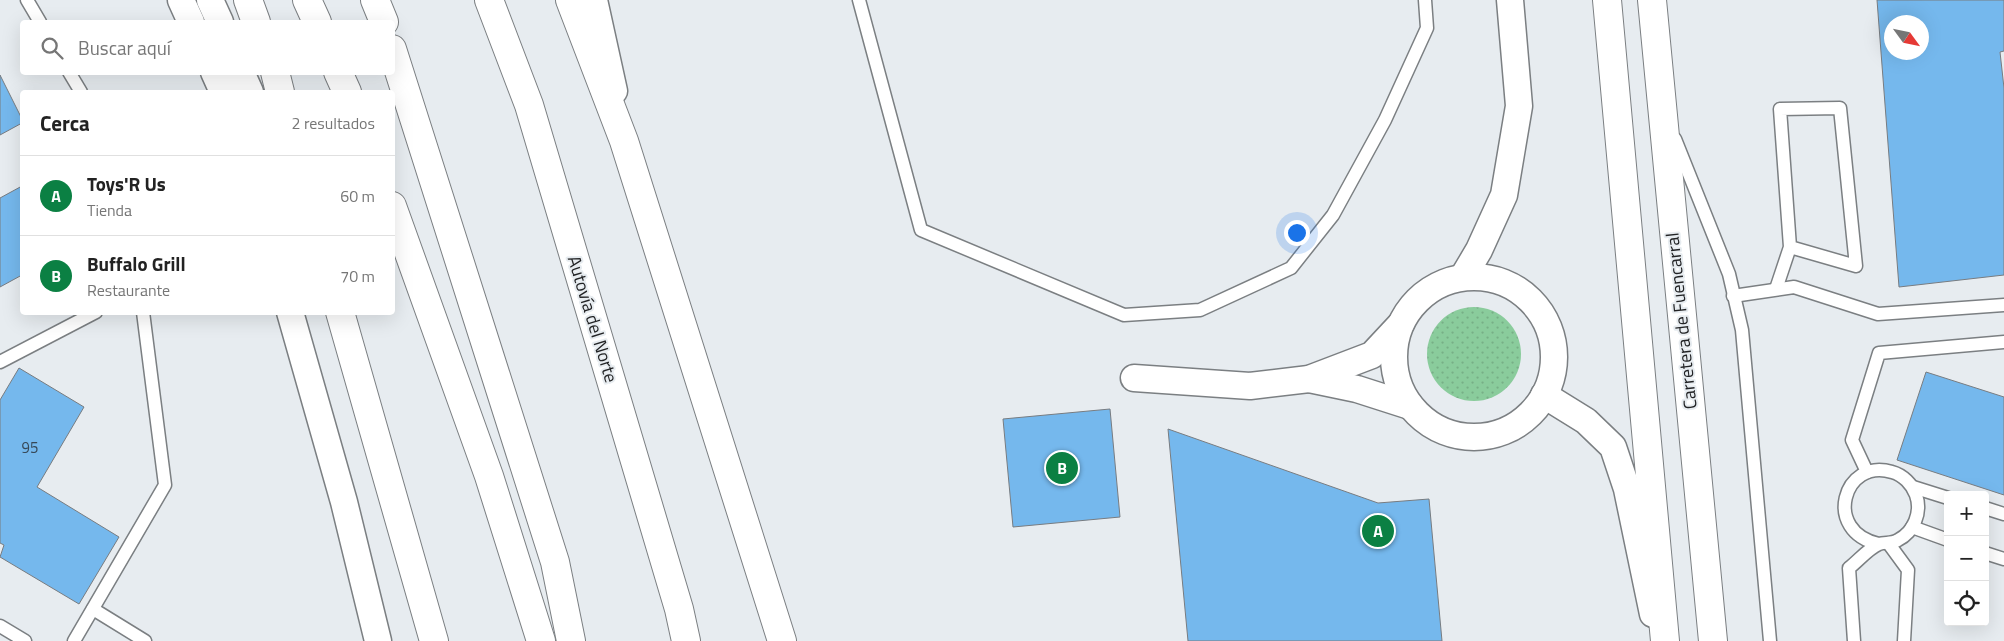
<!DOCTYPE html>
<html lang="es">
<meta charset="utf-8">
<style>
:root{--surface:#fff;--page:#f6f6f6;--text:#222;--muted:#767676;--line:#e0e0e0;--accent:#0b8043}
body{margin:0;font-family:"Titillium Web",sans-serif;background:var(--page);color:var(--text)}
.controls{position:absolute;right:15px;bottom:15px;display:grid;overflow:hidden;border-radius:5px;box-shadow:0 5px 20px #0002}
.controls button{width:45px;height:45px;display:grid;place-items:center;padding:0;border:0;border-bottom:1px solid var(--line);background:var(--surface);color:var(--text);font:25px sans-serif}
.compass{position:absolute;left:1884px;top:15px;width:45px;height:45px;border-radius:50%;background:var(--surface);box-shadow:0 5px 20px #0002;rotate:123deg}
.you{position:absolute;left:1296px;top:232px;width:18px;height:18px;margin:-12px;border:4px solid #fff;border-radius:50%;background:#1a73e8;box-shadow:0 0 0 8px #1a73e833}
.badge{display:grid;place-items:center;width:32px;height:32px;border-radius:50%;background:var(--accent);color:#fff;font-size:16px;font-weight:700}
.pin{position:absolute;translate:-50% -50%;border:2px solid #fff;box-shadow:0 1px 5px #0006}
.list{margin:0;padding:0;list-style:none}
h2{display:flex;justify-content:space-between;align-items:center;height:65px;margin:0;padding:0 20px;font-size:21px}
h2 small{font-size:16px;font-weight:400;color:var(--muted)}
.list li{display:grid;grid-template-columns:32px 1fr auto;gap:15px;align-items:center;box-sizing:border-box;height:80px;padding:0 20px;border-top:1px solid var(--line)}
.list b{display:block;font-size:19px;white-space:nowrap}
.list p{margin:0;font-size:16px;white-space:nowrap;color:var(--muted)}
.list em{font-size:16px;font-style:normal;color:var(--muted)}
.icon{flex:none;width:28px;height:28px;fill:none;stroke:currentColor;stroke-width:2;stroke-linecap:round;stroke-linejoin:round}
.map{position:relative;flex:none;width:2004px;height:641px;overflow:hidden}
.search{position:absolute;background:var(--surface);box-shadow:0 5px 20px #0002;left:20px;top:20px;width:375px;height:55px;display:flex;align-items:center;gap:12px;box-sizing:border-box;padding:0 18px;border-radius:5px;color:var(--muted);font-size:19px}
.panel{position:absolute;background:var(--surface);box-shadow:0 5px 20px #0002;left:20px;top:90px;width:375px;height:225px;border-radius:5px}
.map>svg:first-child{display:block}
</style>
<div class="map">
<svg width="2004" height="641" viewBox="0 0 2004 641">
<defs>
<pattern id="garden-dots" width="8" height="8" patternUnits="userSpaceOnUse" patternTransform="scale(1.25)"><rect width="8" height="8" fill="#8acc9c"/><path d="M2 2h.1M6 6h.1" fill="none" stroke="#77af86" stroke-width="1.8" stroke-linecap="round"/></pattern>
</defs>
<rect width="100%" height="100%" fill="#e7ecf0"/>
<!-- garden -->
<circle fill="url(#garden-dots)" cx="1474" cy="354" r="47"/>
<!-- building -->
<g fill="#75b8ed" stroke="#787c80" fill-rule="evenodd">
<path d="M1877,0H2004V51L2000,52L2004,88V275L1899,287ZM1892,22H1922V52H1892Z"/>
<polygon points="0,75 22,119 22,123 0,135"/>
<polygon points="22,186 22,275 0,287 0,198"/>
<polygon points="19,368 84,407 37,487 119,537 79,604 0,557 4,545 0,543 0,400"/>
<polygon points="1926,372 2004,397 2004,495 1897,460"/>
<polygon points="1110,409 1120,517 1013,527 1003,419"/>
<polygon points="1168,429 1378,503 1429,499 1442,641 1188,641"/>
</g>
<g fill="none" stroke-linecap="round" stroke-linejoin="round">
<defs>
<g id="lane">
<polyline points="27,0 40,22"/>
<polyline points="859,0 921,230 1124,315 1200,310 1291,268 1333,215 1385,120 1427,28 1425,0"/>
<polyline points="69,72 81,92"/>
<polyline points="1675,139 1729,274 1742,330 1770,641"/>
<polyline points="1776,289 1790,247 1780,109 1840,108 1856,266 1790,247"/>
<polyline points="1733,296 1794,287 1878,314 2004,305"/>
<polyline points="0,362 96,312"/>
<polyline points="1867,472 1852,440 1879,353 2004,342"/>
<polyline points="1913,487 1948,498"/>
<polyline points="1985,508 2004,514"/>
<polyline points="1912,527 1948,540"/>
<polyline points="1889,544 1908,570 1904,641"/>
<polyline points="1985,553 2004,559"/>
<polyline points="93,609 145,641"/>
<polyline points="0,626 25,641"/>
<polyline points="74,641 165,485 143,312"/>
<path d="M1854,641L1849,568C1858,561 1869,548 1879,544C1885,542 1892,544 1898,540C1914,532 1922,512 1916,495C1912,484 1903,475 1892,472C1843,457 1822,532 1879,544"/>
</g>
<g id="street">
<polyline points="181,0 191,22"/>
<polyline points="210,0 220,22"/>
<polyline points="594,0 614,91"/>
<polyline points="214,72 223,92"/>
<polyline points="241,72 250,92"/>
<polyline points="1463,277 1479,250 1504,195 1519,106 1510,0"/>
<circle cx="1474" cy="357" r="80"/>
<polyline points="290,312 344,502 378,641"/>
<polyline points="1134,378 1250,386 1309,379 1372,355 1400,325"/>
<polyline points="1309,379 1357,389 1410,406"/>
<polyline points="1544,395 1586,421 1613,447 1627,489 1653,614"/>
</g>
<g id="highway">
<polyline points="248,0 256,22"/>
<polyline points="307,0 317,22"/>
<polyline points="375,0 384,22"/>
<polyline points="489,0 529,105 679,609 686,641"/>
<polyline points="570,0 624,141 782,641"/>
<polyline points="1607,0 1665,641"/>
<polyline points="1652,0 1713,641"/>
<polyline points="392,49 555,562 571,641"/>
<polyline points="275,72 280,92"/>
<polyline points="338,72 347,92"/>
<polyline points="392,206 489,476 541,641"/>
<polyline points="340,312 434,641"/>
</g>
</defs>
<!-- lane casing -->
<use href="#lane" stroke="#7b7f82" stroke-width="15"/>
<!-- street casing -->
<use href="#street" stroke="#7b7f82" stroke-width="29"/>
<!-- highway casing -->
<use href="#highway" stroke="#7b7f82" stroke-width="30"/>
<!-- lane -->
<use href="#lane" stroke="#fff" stroke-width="12"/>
<!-- street -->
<use href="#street" stroke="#fff" stroke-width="26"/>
<!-- highway -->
<use href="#highway" stroke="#fff" stroke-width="28"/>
</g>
<g text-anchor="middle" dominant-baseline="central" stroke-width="4" stroke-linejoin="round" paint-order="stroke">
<!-- number labels -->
<g font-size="15" fill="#374857">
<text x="30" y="447">95</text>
</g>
<!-- street labels -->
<g font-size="18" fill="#222325" stroke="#e7ecf0">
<text transform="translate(593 319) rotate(73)">Autovía del Norte</text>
<text transform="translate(1681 321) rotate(-96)">Carretera de Fuencarral</text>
</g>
</g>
</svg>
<div class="controls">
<button>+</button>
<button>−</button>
<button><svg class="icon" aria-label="locate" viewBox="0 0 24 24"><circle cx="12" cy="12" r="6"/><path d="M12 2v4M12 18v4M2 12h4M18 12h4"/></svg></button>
</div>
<svg class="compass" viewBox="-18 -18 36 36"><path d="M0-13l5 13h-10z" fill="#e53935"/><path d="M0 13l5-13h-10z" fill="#767676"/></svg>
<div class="you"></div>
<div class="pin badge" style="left:1378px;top:531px">A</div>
<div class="pin badge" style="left:1062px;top:468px">B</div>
<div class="search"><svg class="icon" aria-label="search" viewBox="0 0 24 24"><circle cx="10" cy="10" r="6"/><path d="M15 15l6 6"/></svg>Buscar aquí</div>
<section class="panel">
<h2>Cerca<small>2 resultados</small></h2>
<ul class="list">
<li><span class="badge">A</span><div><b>Toys'R Us</b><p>Tienda</p></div><em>60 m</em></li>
<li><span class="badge">B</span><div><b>Buffalo Grill</b><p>Restaurante</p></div><em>70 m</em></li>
</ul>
</section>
</div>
